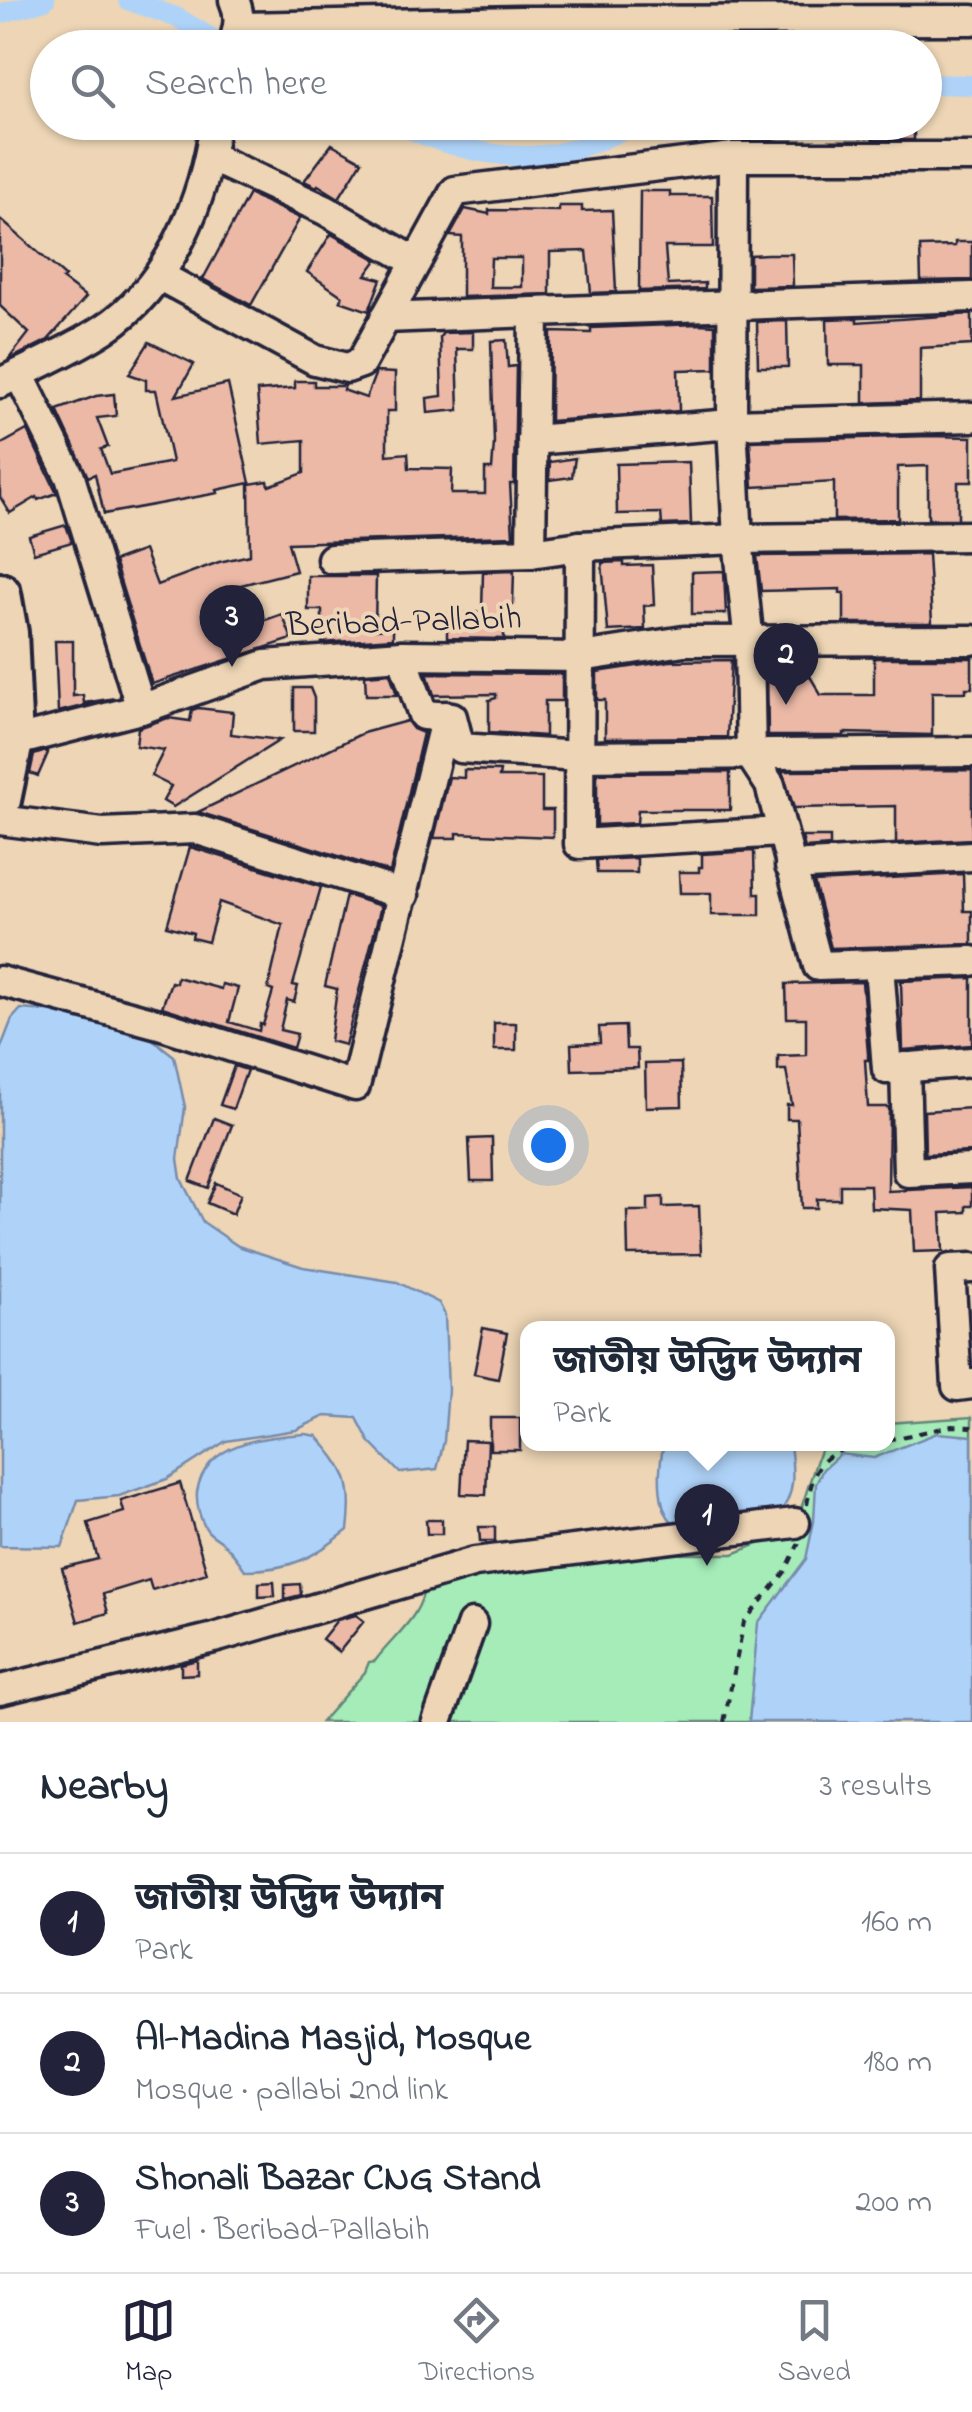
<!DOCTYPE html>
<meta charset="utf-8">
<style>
:root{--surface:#fff;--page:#f2f2f3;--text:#1f2937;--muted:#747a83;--line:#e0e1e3;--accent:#22223b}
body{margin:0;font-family:"Indie Flower","Noto Sans Bengali",sans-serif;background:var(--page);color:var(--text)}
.you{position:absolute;left:548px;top:1145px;width:35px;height:35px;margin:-25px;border:8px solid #fff;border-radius:50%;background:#1a73e8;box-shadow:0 0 0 15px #1a73e833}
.badge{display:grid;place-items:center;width:65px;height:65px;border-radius:50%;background:var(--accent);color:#fff;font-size:32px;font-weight:700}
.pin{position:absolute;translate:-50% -82px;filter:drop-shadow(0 2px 5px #0008)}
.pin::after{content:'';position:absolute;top:52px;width:35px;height:30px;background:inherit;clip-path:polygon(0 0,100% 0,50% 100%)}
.popup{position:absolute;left:520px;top:1321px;width:375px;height:130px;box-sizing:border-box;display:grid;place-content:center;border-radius:20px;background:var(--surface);filter:drop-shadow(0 2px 8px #0005);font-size:32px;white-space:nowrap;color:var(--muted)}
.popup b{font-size:38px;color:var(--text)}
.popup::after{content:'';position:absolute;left:50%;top:100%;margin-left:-20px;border:20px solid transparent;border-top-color:var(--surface)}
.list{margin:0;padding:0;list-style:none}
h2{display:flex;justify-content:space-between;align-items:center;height:130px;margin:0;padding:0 40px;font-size:42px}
h2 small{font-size:32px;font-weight:400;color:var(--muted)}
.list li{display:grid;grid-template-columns:65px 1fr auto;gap:30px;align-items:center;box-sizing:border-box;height:140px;padding:0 40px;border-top:2px solid var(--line)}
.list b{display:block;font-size:38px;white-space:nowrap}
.list p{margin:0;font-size:32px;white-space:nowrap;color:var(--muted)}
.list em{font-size:32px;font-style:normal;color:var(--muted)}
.icon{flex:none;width:55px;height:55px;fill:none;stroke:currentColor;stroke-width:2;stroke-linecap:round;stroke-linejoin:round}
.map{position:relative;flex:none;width:972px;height:1722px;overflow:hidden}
.search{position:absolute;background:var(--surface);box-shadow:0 2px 8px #0004;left:30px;right:30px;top:30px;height:110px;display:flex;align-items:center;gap:25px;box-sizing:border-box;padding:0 35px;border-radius:55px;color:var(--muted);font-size:38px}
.sheet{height:550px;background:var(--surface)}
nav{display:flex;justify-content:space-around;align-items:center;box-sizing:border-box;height:140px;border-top:2px solid var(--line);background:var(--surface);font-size:28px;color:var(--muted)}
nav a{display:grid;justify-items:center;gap:5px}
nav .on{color:var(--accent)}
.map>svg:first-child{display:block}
</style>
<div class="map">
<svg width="972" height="1722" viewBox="0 0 972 1722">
<rect width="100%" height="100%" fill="#edd5b5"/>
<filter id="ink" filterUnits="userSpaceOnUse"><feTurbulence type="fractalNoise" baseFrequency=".01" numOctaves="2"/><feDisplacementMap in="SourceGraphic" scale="20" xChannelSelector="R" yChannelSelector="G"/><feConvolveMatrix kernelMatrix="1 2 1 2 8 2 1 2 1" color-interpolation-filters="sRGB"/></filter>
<g filter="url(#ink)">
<!-- green -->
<path fill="#a5ecb8" stroke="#64877a" stroke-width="2.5" d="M972,1417V1722H321L365,1672L369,1662L375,1661C394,1635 422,1618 425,1583L652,1547L682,1554H733L771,1539L800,1512L822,1444H887V1423Z"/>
<!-- water -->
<g fill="#afd3f8" stroke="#778cac" stroke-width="2.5">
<polygon points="21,1009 93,1015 142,1031 174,1056 185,1107 178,1159 181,1179 203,1222 238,1246 303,1267 397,1282 439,1303 445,1315 448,1390 444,1441 437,1469 400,1473 369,1441 357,1418 325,1416 296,1430 226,1441 167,1479 119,1496 78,1500 62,1547 0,1546 0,1050 12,1019"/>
<polygon points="937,1433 972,1436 972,1722 749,1722 758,1623 806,1559 814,1521 816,1484 823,1469 840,1454 874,1458"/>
<path d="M306,1434L317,1436C347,1471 354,1483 348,1530C313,1558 291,1570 245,1570C239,1561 232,1552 225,1545C220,1539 211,1536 207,1530C200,1520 196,1504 197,1492C205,1441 264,1437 306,1434Z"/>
<path d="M664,1444H790C793,1469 797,1495 778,1514C762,1517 696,1531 684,1528C654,1522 658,1465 664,1444Z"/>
</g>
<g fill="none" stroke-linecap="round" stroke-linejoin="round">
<!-- canal -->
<g stroke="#afd3f8" stroke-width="20">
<polyline points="128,0 178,18 228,48"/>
<polyline points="0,14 45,0"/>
<polyline points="924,84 972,85"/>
<path d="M393,122C439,144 493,160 544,155C577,152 610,136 640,122"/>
</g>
</g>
<!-- building -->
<g fill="#ebb9a6" stroke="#22223b" stroke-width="2.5" fill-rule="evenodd">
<rect x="873" y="122" width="41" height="18"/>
<polygon points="332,144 362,161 339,198 318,185 317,187 304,181"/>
<polygon points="640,191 670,191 670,196 712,196 713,247 665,247 668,285 705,283 705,289 639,291"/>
<polygon points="249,194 300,218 251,305 203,279"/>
<path d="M559,206H582V211L612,210L616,292L591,293L587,251L550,252V294L462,297V237L450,236L465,209L489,214V210L559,211ZM491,258H522V287H490Z"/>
<polygon points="0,219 65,276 62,279 86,297 48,340 8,360 29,333 0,306"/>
<polygon points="331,234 377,260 366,275 381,279 369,311 340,301 342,296 307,272"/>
<polygon points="955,242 972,242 972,280 921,281 920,247 955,246"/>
<polygon points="767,254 792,254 793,286 750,287 750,255"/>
<polygon points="972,314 972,345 920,348 920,401 864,403 864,365 828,365 827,319 857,318 857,322"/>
<polygon points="787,321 788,367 758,367 757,322"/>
<polygon points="699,324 715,325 715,369 678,370 679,411 550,421 551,332 591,333 591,328"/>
<polygon points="473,332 473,349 457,349 459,410 428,413 427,398 442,396 440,337 443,333"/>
<polygon points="506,340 508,367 516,366 514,484 510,484 513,536 288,543 296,571 221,590 237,630 282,614 292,639 152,684 114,561 144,550 157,585 219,562 250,555 249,484 268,481 269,486 304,473 304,440 261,444 257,391 295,388 295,381 314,381 314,386 345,386 343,390 366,398 376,372 395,373 395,411 387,411 387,455 408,453 409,468 452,469 451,494 485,494 485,469 492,469 494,443 491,341"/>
<polygon points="149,342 194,364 176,396 228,384 250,483 217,490 218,493 104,514 95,474 88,477 57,410 96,396 114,394 116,416 97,418 108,447 101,449 110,474 172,462 156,390 146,390 146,380 129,374"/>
<polygon points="27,430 57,493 38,500 37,497 10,513 0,497 0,445"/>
<polygon points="930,436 972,437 972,482 958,482 958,519 928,519 928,466 898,467 898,519 834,520 834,482 753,487 750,441"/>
<polygon points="575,458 572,477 549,480 550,462"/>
<polygon points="689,462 691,524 662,525 661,513 617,514 616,464"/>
<polygon points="66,525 72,542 34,553 29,536"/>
<polygon points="928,554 932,623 844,623 844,593 840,593 840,589 761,591 757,556"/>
<polygon points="624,562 624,566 652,565 654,605 644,606 645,629 608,631 602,563"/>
<polygon points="514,571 513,605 504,605 504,639 447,638 447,614 482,612 483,572"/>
<polygon points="724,571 726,614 692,614 692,572"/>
<polygon points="308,576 376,576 375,629 393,628 393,638 322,643 322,610 308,610"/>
<polygon points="55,641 73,641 73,696 83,695 84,703 115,698 58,712"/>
<polygon points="874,658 972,658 972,688 966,688 966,692 932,692 932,735 844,733 844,736 768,736 767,661 801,661 821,695 874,695"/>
<polygon points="731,660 727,737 605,738 605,700 597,700 597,672 670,661"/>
<polygon points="390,673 397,695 366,695 365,675"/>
<polygon points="427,673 562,674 562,701 545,701 545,736 489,732 489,700 496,698 496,694 434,695"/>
<polygon points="294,688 310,688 314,698 314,731 294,731"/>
<polygon points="198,708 233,712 231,734 280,740 173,807 163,801 171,786 151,776 164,750 136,746 138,728 168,718 190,721 192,710"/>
<polygon points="407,721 413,729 423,733 390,872 198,812 363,733"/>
<polygon points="46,751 48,753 38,776 30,773 34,755"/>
<polygon points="464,770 500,771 499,777 542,777 542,810 553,810 553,837 457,833 457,838 434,838 449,777 464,778"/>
<polygon points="972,770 972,839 896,843 896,806 794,808 782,771"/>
<polygon points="730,772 730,810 638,810 637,823 597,825 597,773"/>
<polygon points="802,837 830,837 830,846 805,848"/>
<polygon points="190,847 321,887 293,985 298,986 294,1002 287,1000 280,1030 297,1034 293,1048 162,1007 171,982 176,983 177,977 221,989 222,984 238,988 229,1022 259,1031 260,1024 263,1025 273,991 268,989 283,925 219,902 208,942 192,938 193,933 167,926"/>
<polygon points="754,851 755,894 760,894 760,915 711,915 711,893 680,893 679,872 699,872 699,867 702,867 702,854"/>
<polygon points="637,858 637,873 597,873 596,860"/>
<polygon points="963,874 964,911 972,911 972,944 831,948 814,882"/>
<polygon points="346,895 381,906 345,1045 330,1041 337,989 325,986"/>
<polygon points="972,978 972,1045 903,1050 901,981"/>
<polygon points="862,982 868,1054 868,1060 865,1060 868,1107 889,1107 888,1191 972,1187 972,1206 966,1206 966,1212 941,1213 943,1251 914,1252 912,1210 871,1208 870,1185 840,1185 840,1199 817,1199 817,1208 802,1208 797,1119 787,1119 787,1105 792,1105 786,1070 778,1070 778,1056 806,1055 806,1018 787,1018 786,984"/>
<rect x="494" y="1023" width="22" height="27"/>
<polygon points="625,1026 626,1049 637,1049 638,1068 572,1070 571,1044 600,1043 599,1027"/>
<polygon points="681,1063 682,1106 646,1107 645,1064"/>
<polygon points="234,1066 247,1070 233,1109 220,1105"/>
<polygon points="972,1108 972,1152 925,1154 924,1111"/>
<polygon points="214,1118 232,1125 208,1188 190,1181"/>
<polygon points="492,1138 493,1181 471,1181 469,1139"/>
<polygon points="216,1183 241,1194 233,1214 207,1203"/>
<polygon points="663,1197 663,1207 699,1206 701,1254 628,1255 627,1211 648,1211 648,1198"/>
<polygon points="483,1328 507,1333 498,1379 474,1374"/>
<rect x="490" y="1418" width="30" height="32"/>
<polygon points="464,1440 488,1441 486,1495 461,1494"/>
<polygon points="180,1483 207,1573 152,1590 149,1580 103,1594 108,1613 78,1622 62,1568 98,1559 88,1523 124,1512 121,1501"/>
<polygon points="426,1520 442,1520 442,1534 427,1534"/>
<polygon points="479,1527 495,1527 495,1541 480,1541"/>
<polygon points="274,1582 275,1596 259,1597 259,1583"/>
<polygon points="300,1584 301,1595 285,1599 285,1585"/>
<polygon points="356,1615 364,1621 339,1652 322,1639 337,1620"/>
<polygon points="197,1660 197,1674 181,1675 181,1664"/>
</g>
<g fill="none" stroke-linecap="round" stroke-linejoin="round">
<defs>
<g id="minor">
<polyline points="239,27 520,21 972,20"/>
<path d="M232,48C238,30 242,17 234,0"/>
<polyline points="210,157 325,210 416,262"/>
<polyline points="733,157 732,424 738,539 749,643 751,756 770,785 818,966 972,961"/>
<polyline points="160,276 315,360 347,368 361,363 455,191 733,157 972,157"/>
<polyline points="385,318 534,312"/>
<polyline points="19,374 70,477 141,709"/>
<path d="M0,383C34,366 72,350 104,329C170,286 205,198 215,122"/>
<polyline points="532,440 732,424 972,417"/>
<polyline points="580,546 579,844 781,832"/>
<polyline points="531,553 534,312 972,297"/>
<polyline points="332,559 531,553 580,546 738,539 972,536"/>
<polyline points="402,655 423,715 452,717 460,748 578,756 972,752"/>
<polyline points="12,742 141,709 265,665 402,655 581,657 684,641 972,640"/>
<polyline points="0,820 102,833 195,829 404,895"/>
<polyline points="790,866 972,856"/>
<polyline points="879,965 887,1069 972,1062"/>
<polyline points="0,981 159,1024 355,1086 446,716"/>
<polyline points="905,1067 908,1172 972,1169"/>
<polyline points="972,1268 950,1269 957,1386 972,1384"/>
<polyline points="0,1690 214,1638 475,1562 795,1523"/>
<polyline points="437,1722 472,1624"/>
</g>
<polyline id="highway" points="0,594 7,633 12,742 0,800"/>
</defs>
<!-- minor casing -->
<use href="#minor" stroke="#22223b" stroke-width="35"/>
<!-- highway casing -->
<use href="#highway" stroke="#22223b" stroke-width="48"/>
<!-- path -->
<g stroke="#22223b" stroke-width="4" stroke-dasharray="8 8" stroke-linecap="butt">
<polyline points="887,1440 952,1426 972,1427"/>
<path d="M807,1505C814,1466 821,1454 860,1444"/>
<polyline points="724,1722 744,1622 785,1572 799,1543"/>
</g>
<!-- minor -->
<use href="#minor" stroke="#edd5b5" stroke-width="28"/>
<!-- highway -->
<use href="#highway" stroke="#edd5b5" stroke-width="40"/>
</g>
</g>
<g text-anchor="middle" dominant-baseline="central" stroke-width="8" stroke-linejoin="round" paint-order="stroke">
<!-- street labels -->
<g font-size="35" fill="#22223b" stroke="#edd5b5">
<text transform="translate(404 623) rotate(-2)">Beribad-Pallabih</text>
</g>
</g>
</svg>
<div class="you"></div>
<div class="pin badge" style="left:707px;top:1566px">1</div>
<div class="popup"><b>জাতীয় উদ্ভিদ উদ্যান</b>Park</div>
<div class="pin badge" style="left:786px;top:705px">2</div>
<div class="pin badge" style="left:232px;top:667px">3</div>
<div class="search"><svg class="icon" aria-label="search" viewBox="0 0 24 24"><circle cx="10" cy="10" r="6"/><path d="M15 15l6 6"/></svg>Search here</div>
</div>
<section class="sheet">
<h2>Nearby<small>3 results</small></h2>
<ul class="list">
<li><span class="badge">1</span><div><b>জাতীয় উদ্ভিদ উদ্যান</b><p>Park</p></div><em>160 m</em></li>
<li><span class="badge">2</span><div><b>Al-Madina Masjid, Mosque</b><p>Mosque · pallabi 2nd link</p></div><em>180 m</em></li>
<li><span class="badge">3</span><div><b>Shonali Bazar CNG Stand</b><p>Fuel · Beribad-Pallabih</p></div><em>200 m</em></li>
</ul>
</section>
<nav>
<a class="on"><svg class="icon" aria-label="map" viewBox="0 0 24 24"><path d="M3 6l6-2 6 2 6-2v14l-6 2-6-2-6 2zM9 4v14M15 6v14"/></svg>Map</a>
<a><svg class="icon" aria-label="directions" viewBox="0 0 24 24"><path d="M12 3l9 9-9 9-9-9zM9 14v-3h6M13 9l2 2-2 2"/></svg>Directions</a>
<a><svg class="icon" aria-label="saved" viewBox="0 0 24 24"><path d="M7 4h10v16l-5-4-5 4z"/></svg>Saved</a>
</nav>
